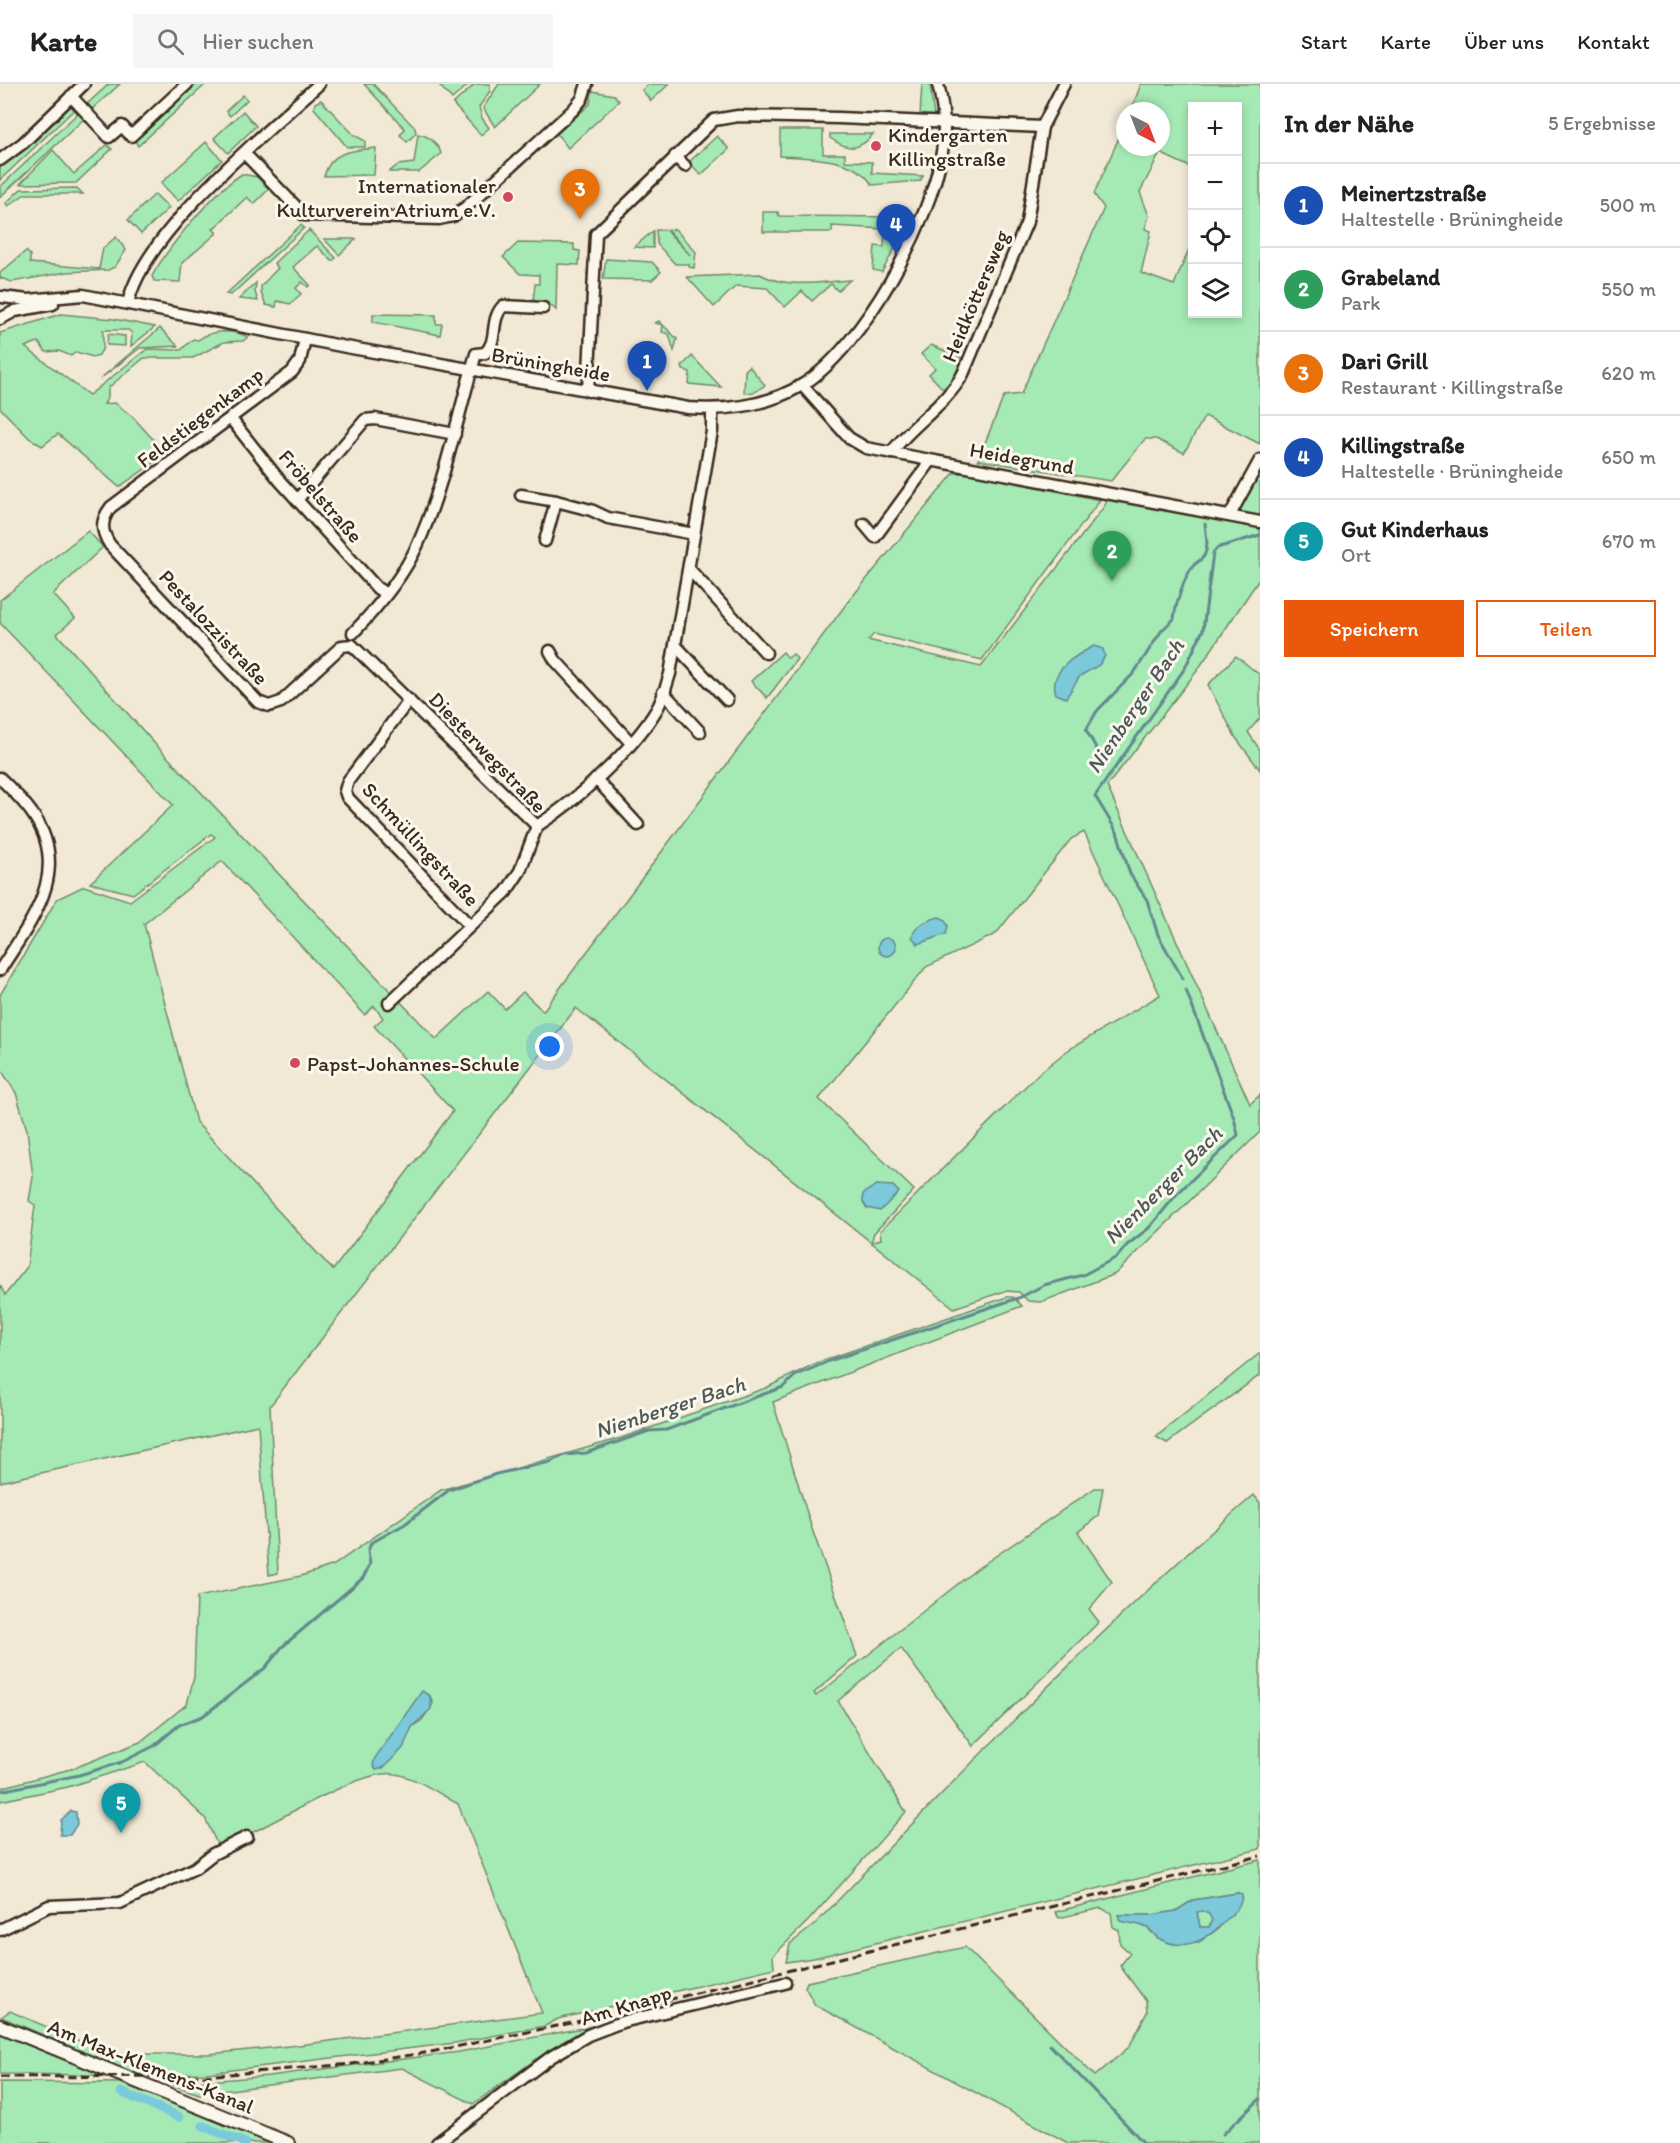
<!DOCTYPE html>
<html lang="de">
<meta charset="utf-8">
<style>
:root{--surface:#fff;--page:#f6f6f6;--text:#222;--muted:#767676;--line:#e0e0e0;--accent:#ea580c}
body{margin:0;font-family:Itim,sans-serif;background:var(--page);color:var(--text)}
.controls{position:absolute;right:18px;top:18px;display:grid;overflow:hidden;border-radius:0px;box-shadow:0 3px 9px #0003}
.controls button{width:54px;height:54px;display:grid;place-items:center;padding:0;border:0;border-bottom:2px solid var(--line);background:var(--surface);color:var(--text);font:30px sans-serif}
.compass{position:absolute;left:1116px;top:18px;width:54px;height:54px;border-radius:50%;background:var(--surface);box-shadow:0 3px 9px #0003;rotate:138deg}
.you{position:absolute;left:550px;top:963px;width:21px;height:21px;margin:-15px;border:4px solid #fff;border-radius:50%;background:#1a73e8;box-shadow:0 0 0 9px #1a73e833}
.badge{display:grid;place-items:center;width:39px;height:39px;border-radius:50%;background:var(--accent);color:#fff;font-size:20px;font-weight:700}
.pin{position:absolute;translate:-50% -50px;filter:drop-shadow(0 2px 3px #0008)}
.pin::after{content:'';position:absolute;top:32px;width:21px;height:18px;background:inherit;clip-path:polygon(0 0,100% 0,50% 100%)}
.list{margin:0;padding:0;list-style:none}
h2{display:flex;justify-content:space-between;align-items:center;height:78px;margin:0;padding:0 24px;font-size:26px}
h2 small{font-size:20px;font-weight:400;color:var(--muted)}
.list li{display:grid;grid-template-columns:39px 1fr auto;gap:18px;align-items:center;box-sizing:border-box;height:84px;padding:0 24px;border-top:2px solid var(--line)}
.list b{display:block;font-size:22px;white-space:nowrap}
.list p{margin:0;font-size:20px;white-space:nowrap;color:var(--muted)}
.list em{font-size:20px;font-style:normal;color:var(--muted)}
.actions{display:flex;gap:12px;padding:18px 24px}
.actions a{flex:1;padding:14px 0;border:2px solid var(--accent);border-radius:0px;text-align:center;font-size:21px;color:var(--accent)}
.actions .main{background:var(--accent);color:#fff}
.icon{flex:none;width:33px;height:33px;fill:none;stroke:currentColor;stroke-width:2;stroke-linecap:round;stroke-linejoin:round}
.map{position:relative;flex:none;width:1260px;height:2059px;overflow:hidden}
header{display:flex;align-items:center;gap:36px;box-sizing:border-box;height:84px;padding:0 30px;background:var(--surface);border-bottom:2px solid var(--line)}
header strong{font-size:28px}
nav{display:flex;gap:33px;margin-inline-start:auto;font-size:21px}
.search{width:420px;height:54px;background:var(--page);display:flex;align-items:center;gap:15px;box-sizing:border-box;padding:0 21px;border-radius:0px;color:var(--muted);font-size:22px}
main{display:flex}
aside{flex:1;background:var(--surface)}
.map>svg:first-child{display:block}
</style>
<header>
<strong>Karte</strong>
<div class="search"><svg class="icon" aria-label="search" viewBox="0 0 24 24"><circle cx="10" cy="10" r="6"/><path d="M15 15l6 6"/></svg>Hier suchen</div>
<nav><a>Start</a><a>Karte</a><a>Über uns</a><a>Kontakt</a></nav>
</header>
<main>
<div class="map">
<svg width="1260" height="2059" viewBox="0 0 1260 2059">
<rect width="100%" height="100%" fill="#f1e9d6"/>
<filter id="ink" filterUnits="userSpaceOnUse"><feTurbulence type="fractalNoise" baseFrequency=".0167" numOctaves="2"/><feDisplacementMap in="SourceGraphic" scale="12" xChannelSelector="R" yChannelSelector="G"/><feConvolveMatrix kernelMatrix="1 2 1 2 8 2 1 2 1" color-interpolation-filters="sRGB"/></filter>
<g filter="url(#ink)">
<!-- green -->
<g fill="#a5e9b4" stroke="#708a69" stroke-width="1.5" fill-rule="evenodd">
<polygon points="109,0 120,0 91,26 86,21"/>
<polygon points="197,0 206,0 138,62 135,57"/>
<polygon points="364,0 373,0 415,44 416,49 407,58 400,51 405,45"/>
<polygon points="438,0 469,0 452,15"/>
<polygon points="475,0 490,0 490,7 479,23 482,34 489,44 481,51 453,20"/>
<polygon points="499,0 540,0 495,43 483,24"/>
<polygon points="649,0 669,0 651,17 642,6"/>
<polygon points="922,0 930,0 934,33 920,32"/>
<path d="M1141,0H1260V360L1205,332L1184,369L1156,355H1145L1111,397L978,376L1004,312L1021,310L1104,124L1094,110L1125,40V63H1161V27H1131ZM1192,22H1238V230H1192V158L1174,201L1141,189L1151,147L1145,145L1149,132L1140,108L1160,69L1192,84Z"/>
<polygon points="592,7 614,11 619,17 568,64 557,50 590,20"/>
<polygon points="243,11 247,16 230,32 226,27"/>
<polygon points="321,16 354,51 365,57 365,63 347,63 314,24 315,19"/>
<polygon points="73,18 77,23 0,96 0,82 17,71"/>
<polygon points="243,27 256,42 228,69 214,54"/>
<polygon points="79,28 85,34 0,113 0,103"/>
<path d="M780,46H823V70H845V77L872,78V89L923,92L920,97L872,101C856,73 809,74 780,72Z"/>
<path d="M418,50C428,51 439,60 441,70L419,88H389L398,81L414,79Z"/>
<path d="M830,50H873C859,68 847,66 830,54Z"/>
<polygon points="717,52 729,65 701,91 689,78"/>
<polygon points="206,58 222,76 178,117 161,99"/>
<polygon points="107,61 112,65 76,99 20,100 53,66 74,90"/>
<path d="M376,64L374,91L324,92C331,66 354,66 376,64Z"/>
<path d="M242,90L257,93L269,105L254,120L247,113L213,145L217,149L182,179L180,198L154,197L152,192C169,162 213,108 242,90Z"/>
<polygon points="77,104 83,110 25,110 8,122 6,119 21,105"/>
<polygon points="155,110 169,124 141,150 128,136"/>
<polygon points="763,128 778,128 779,132 905,133 909,138 882,188 873,186 875,162 884,163 885,145 832,142 832,148 763,148"/>
<polygon points="301,141 304,144 231,211 226,210"/>
<polygon points="675,145 696,168 694,184 689,183 689,180 675,180 657,160 656,146 666,146 690,171 668,146"/>
<polygon points="309,146 336,174 332,177 317,162 293,183 310,201 308,203 302,198 296,204 301,210 290,220 277,217 276,223 266,221 261,209 261,202 278,184 274,179"/>
<polygon points="653,147 653,164 634,163"/>
<polygon points="116,153 126,166 115,183 108,186 67,188 12,198 0,194 0,189 26,167 30,171 30,179 99,185 103,164"/>
<polygon points="324,155 356,155 339,171"/>
<polygon points="518,159 574,160 574,166 580,167 579,181 557,180 556,226 547,218 533,220 535,200 539,200 539,191 520,190 503,173"/>
<polygon points="606,175 652,178 661,188 652,196 603,195"/>
<path d="M760,190C787,205 820,198 850,196L838,207L831,200L812,217L802,207L785,223L767,204L736,202L714,223L687,193Z"/>
<polygon points="256,199 255,208 258,217 239,215"/>
<path d="M61,230L114,235L155,243L131,262L132,249L128,246H103V264L99,271L93,273L76,268L71,272L59,267L46,268L38,258L25,263L89,311L147,265L181,266L193,255L198,256C211,246 233,245 248,253L243,257L224,258L193,274H144L108,304V313L104,320L115,319L133,333L161,364L170,357L175,364L119,403L58,350L42,362L29,354L0,324V249Z"/>
<polygon points="373,230 436,231 436,240 442,240 440,251 373,238"/>
<polygon points="659,237 677,255 674,267 669,250 662,248 663,241 655,239"/>
<polygon points="160,244 178,262 140,264 100,295"/>
<polygon points="108,250 125,252 125,262 107,261"/>
<polygon points="931,261 962,274 954,294 943,305 929,290 935,284 921,270"/>
<polygon points="692,272 721,303 689,300 690,288 683,286 682,282"/>
<polygon points="749,282 765,301 755,308 744,309 745,287"/>
<path d="M1260,381V494L1197,587L1107,702L1250,1020L1260,1011V1048L1115,1190L1041,1218L1028,1217L1019,1208L1005,1207L954,1224L576,924L270,1322L278,1489L269,1491L258,1341L0,1398V1201L5,1211L27,1183L35,1121L29,1117L33,1093L27,1046L16,1009L0,984V911L57,815L84,802L130,817L215,753L211,750L133,810L90,799L173,721L0,539V516L88,447L103,463L53,510L75,534L57,550L155,660L436,955L488,907L505,925L523,908L543,927L847,519L954,389H969L1100,416L982,576L874,550L868,556L981,583L1103,424L1113,406L1227,425L1237,423ZM1084,748L1160,911L1068,966L1038,990L880,1147L881,1155L871,1159L874,1149L914,1106L819,1015L926,883L996,850L1071,755ZM222,777L365,931L374,922L383,934L374,942L453,1027L333,1186L196,1038L144,840Z"/>
<polygon points="783,568 788,574 793,570 797,575 767,614 751,597"/>
<polygon points="1236,572 1260,591 1260,634 1248,648 1260,666 1260,686 1236,654 1208,601"/>
<path d="M1007,1213H1013L1022,1222L773,1318L812,1445L857,1572L814,1609L816,1612L978,1484L1095,1404H1103L1098,1432L1078,1448L1112,1498L1089,1525L1099,1538L973,1662L901,1564L838,1617L906,1728L809,1836L773,1872L774,1884L558,1935L545,1942L455,1959L207,1989L137,1991L1,1933L10,1927L110,1970H209L299,1961L542,1929L458,1720C439,1710 416,1693 395,1690C364,1684 283,1734 251,1749L247,1756L222,1771L205,1734L145,1678L68,1703L0,1717V1704L74,1684L140,1658L187,1620L194,1593L197,1513L301,1492L334,1481L441,1406L621,1354L766,1304L816,1279ZM430,1612L433,1620L422,1636L383,1663L404,1634Z"/>
<polygon points="1260,1269 1260,1291 1167,1359 1156,1353"/>
<path d="M1254,1411L1260,1419V1765L814,1874L786,1878L790,1860L814,1841C957,1694 1099,1544 1254,1411Z"/>
<path d="M1260,1776V2059H1068L815,1921L805,1903L807,1898L965,1863L1095,1992L1129,1963L1147,1928L1146,1917L1120,1882L1130,1869L1120,1860L1119,1846L1113,1843L1111,1829L1101,1824L1059,1834L1055,1828ZM1238,1809L1219,1844L1198,1859L1157,1853L1147,1844L1118,1831H1152L1176,1827L1193,1816Z"/>
<polygon points="1202,1826 1209,1830 1212,1836 1209,1843 1200,1843 1197,1828"/>
<polygon points="603,1940 551,1965 473,2020 402,1984 199,2010 169,2000 268,1992 459,1968"/>
<polygon points="0,1949 97,1986 106,1991 0,1990"/>
<polygon points="0,1998 130,1999 273,2059 0,2059"/>
</g>
<!-- water -->
<g fill="#7cc9db" stroke="#62898f" stroke-width="1.5" fill-rule="evenodd">
<path d="M1094,562L1103,565L1105,572L1099,581L1080,592L1066,614L1056,610C1048,587 1076,571 1094,562Z"/>
<path d="M939,833L944,835L948,842L946,850L918,860L912,853C915,841 927,836 939,833Z"/>
<circle cx="887" cy="863" r="9"/>
<polygon points="876,1101 893,1102 899,1108 880,1127 867,1124 863,1118 863,1110"/>
<polygon points="422,1607 430,1612 431,1625 412,1643 403,1664 383,1684 376,1686 373,1681 375,1674"/>
<polygon points="71,1727 76,1728 77,1740 70,1751 60,1751 61,1736"/>
<path d="M1238,1809L1242,1810C1242,1823 1233,1829 1225,1837C1207,1856 1184,1869 1158,1854C1154,1851 1152,1847 1148,1844C1140,1840 1128,1839 1120,1837L1118,1831H1152L1176,1827L1193,1816ZM1202,1827L1209,1830L1212,1836L1209,1843H1200L1197,1828Z"/>
</g>
<g fill="none" stroke-linecap="round" stroke-linejoin="round">
<!-- stream -->
<g stroke="#62898f" stroke-width="3">
<path d="M1099,669L1086,646L1097,627L1134,589L1162,546L1174,535C1175,522 1184,493 1193,482C1196,479 1201,476 1204,472C1209,463 1206,450 1205,440"/>
<polyline points="1183,895 1158,851 1147,816 1130,790 1117,748 1095,712 1185,584 1203,546 1213,469 1217,464 1260,451"/>
<polyline points="0,1707 79,1691 122,1678 154,1662 179,1641 203,1632 265,1584 282,1563 363,1494 370,1480 368,1467 371,1459 405,1440 449,1406 496,1390 550,1378 565,1371 586,1369 649,1347 666,1346 783,1303 795,1292 829,1277 1021,1213 1044,1201 1083,1191 1117,1173 1127,1161 1149,1144 1177,1110 1238,1051 1234,1034 1186,906"/>
<polyline points="1050,1961 1144,2059"/>
<polyline points="1223,2050 1260,2015"/>
</g>
<!-- canal -->
<g stroke="#7cc9db" stroke-width="9">
<polyline points="121,2008 179,2033"/>
<polyline points="203,2042 245,2059"/>
</g>
<defs>
<g id="minor">
<polyline points="71,12 109,53 122,42 131,52 187,0"/>
<polyline points="244,69 304,131 439,135 453,132 465,124 573,26 582,15 587,0"/>
<polyline points="675,72 685,82"/>
<polyline points="0,76 23,59 84,0"/>
<path d="M2,213L28,216L83,211L346,263L688,324C728,327 767,322 802,301C863,264 931,137 942,68C946,47 943,21 938,0"/>
<path d="M128,220C142,150 265,50 319,0"/>
<polyline points="0,235 15,227 53,220"/>
<path d="M305,255L300,277L292,288L111,423C100,437 101,447 110,461L258,618L269,622L281,618L342,562L352,561L537,742L520,787L506,808L389,919"/>
<polyline points="802,301 849,354 866,364 1260,438"/>
<polyline points="588,307 596,150 714,36 738,32 839,34 1042,43"/>
<polyline points="231,335 280,397 377,504 386,510"/>
<path d="M891,369C912,340 946,321 963,290L1027,138L1042,43L1064,0"/>
<polyline points="521,411 556,417"/>
<polyline points="297,416 365,336 375,335 455,350"/>
<polyline points="1230,431 1260,376"/>
<polyline points="864,440 875,453 930,378"/>
<polyline points="545,457 556,417 591,426 608,434 694,450"/>
<polyline points="689,485 766,569"/>
<path d="M353,549C378,523 403,493 418,460C445,399 457,333 476,270L485,269C499,256 489,237 503,222L543,224"/>
<polyline points="675,561 727,616"/>
<polyline points="550,567 555,576 631,659"/>
<polyline points="663,608 700,648"/>
<polyline points="409,616 348,697 345,707 347,713 470,842"/>
<path d="M0,694C11,705 23,716 32,729C73,787 31,837 0,886"/>
<polyline points="596,695 638,741"/>
<path d="M537,742C576,717 633,666 657,625C663,615 666,602 670,590L712,347V326"/>
<polyline points="0,1846 49,1822 120,1819 195,1784 213,1770 247,1753"/>
<polyline points="437,2059 551,1973 588,1951 622,1938 785,1899"/>
</g>
<polyline id="major" points="0,1942 288,2059"/>
</defs>
<!-- minor casing -->
<use href="#minor" stroke="#3b2a1e" stroke-width="15"/>
<!-- major casing -->
<use href="#major" stroke="#3b2a1e" stroke-width="16"/>
<!-- minor -->
<use href="#minor" stroke="#fbf7ec" stroke-width="10"/>
<!-- major -->
<use href="#major" stroke="#fbf7ec" stroke-width="12"/>
<!-- rail -->
<polyline stroke="#3b2a1e" stroke-width="3" stroke-dasharray="9 4.5" stroke-linecap="butt" points="0,1993 205,1992 351,1980 431,1968 581,1937 1260,1772"/>
</g>
</g>
<!-- markers -->
<g fill="#d1495b" stroke="#fbf7ec" stroke-width="2">
<circle cx="876" cy="62" r="6"/>
<circle cx="508" cy="113" r="6"/>
<circle cx="295" cy="979" r="6"/>
</g>
<g text-anchor="middle" dominant-baseline="central" stroke-width="6" stroke-linejoin="round" paint-order="stroke">
<!-- poi labels -->
<g font-size="21" fill="#3b2a1e" stroke="#fbf7ec" text-anchor="start">
<text x="888" y="50">Kindergarten<tspan x="888" dy="24">Killingstraße</tspan></text>
<text x="496" y="101" text-anchor="end">Internationaler<tspan x="496" dy="24">Kulturverein Atrium e.V.</tspan></text>
<text x="307" y="979">Papst-Johannes-Schule</text>
</g>
<!-- street labels -->
<g font-size="21" fill="#3b2a1e" stroke="#fbf7ec">
<text transform="translate(975 212) rotate(-67)">Heidköttersweg</text>
<text transform="translate(551 280) rotate(10)">Brüningheide</text>
<text transform="translate(200 333) rotate(-37)">Feldstiegenkamp</text>
<text transform="translate(1022 374) rotate(10)">Heidegrund</text>
<text transform="translate(321 412) rotate(49)">Fröbelstraße</text>
<text transform="translate(214 543) rotate(47)">Pestalozzistraße</text>
<text transform="translate(488 668) rotate(46)">Diesterwegstraße</text>
<text transform="translate(421 760) rotate(47)">Schmüllingstraße</text>
<text transform="translate(626 1921) rotate(-17)">Am Knapp</text>
<text transform="translate(151 1982) rotate(22)">Am Max-Klemens-Kanal</text>
</g>
<!-- water labels -->
<g font-size="22" font-style="italic" fill="#4e5a57" stroke="#fbf7ec">
<text transform="translate(1135 622) rotate(-56)">Nienberger Bach</text>
<text transform="translate(1163 1101) rotate(-45)">Nienberger Bach</text>
<text transform="translate(670 1323) rotate(-18)">Nienberger Bach</text>
</g>
</g>
</svg>
<div class="controls">
<button>+</button>
<button>−</button>
<button><svg class="icon" aria-label="locate" viewBox="0 0 24 24"><circle cx="12" cy="12" r="6"/><path d="M12 2v4M12 18v4M2 12h4M18 12h4"/></svg></button>
<button><svg class="icon" aria-label="layers" viewBox="0 0 24 24"><path d="M12 4l9 5-9 5-9-5zM3 14l9 5 9-5"/></svg></button>
</div>
<svg class="compass" viewBox="-18 -18 36 36"><path d="M0-13l5 13h-10z" fill="#e53935"/><path d="M0 13l5-13h-10z" fill="#767676"/></svg>
<div class="you"></div>
<div class="pin badge" style="left:647px;top:307px;background:#1a4fb4">1</div>
<div class="pin badge" style="left:1112px;top:497px;background:#2e9e5b">2</div>
<div class="pin badge" style="left:580px;top:135px;background:#e8710a">3</div>
<div class="pin badge" style="left:896px;top:170px;background:#1a4fb4">4</div>
<div class="pin badge" style="left:121px;top:1749px;background:#0f9aa8">5</div>
</div>
<aside>
<h2>In der Nähe<small>5 Ergebnisse</small></h2>
<ul class="list">
<li><span class="badge" style="background:#1a4fb4">1</span><div><b>Meinertzstraße</b><p>Haltestelle · Brüningheide</p></div><em>500 m</em></li>
<li><span class="badge" style="background:#2e9e5b">2</span><div><b>Grabeland</b><p>Park</p></div><em>550 m</em></li>
<li><span class="badge" style="background:#e8710a">3</span><div><b>Dari Grill</b><p>Restaurant · Killingstraße</p></div><em>620 m</em></li>
<li><span class="badge" style="background:#1a4fb4">4</span><div><b>Killingstraße</b><p>Haltestelle · Brüningheide</p></div><em>650 m</em></li>
<li><span class="badge" style="background:#0f9aa8">5</span><div><b>Gut Kinderhaus</b><p>Ort</p></div><em>670 m</em></li>
</ul>
<div class="actions"><a class="main">Speichern</a><a>Teilen</a></div>
</aside>
</main>
